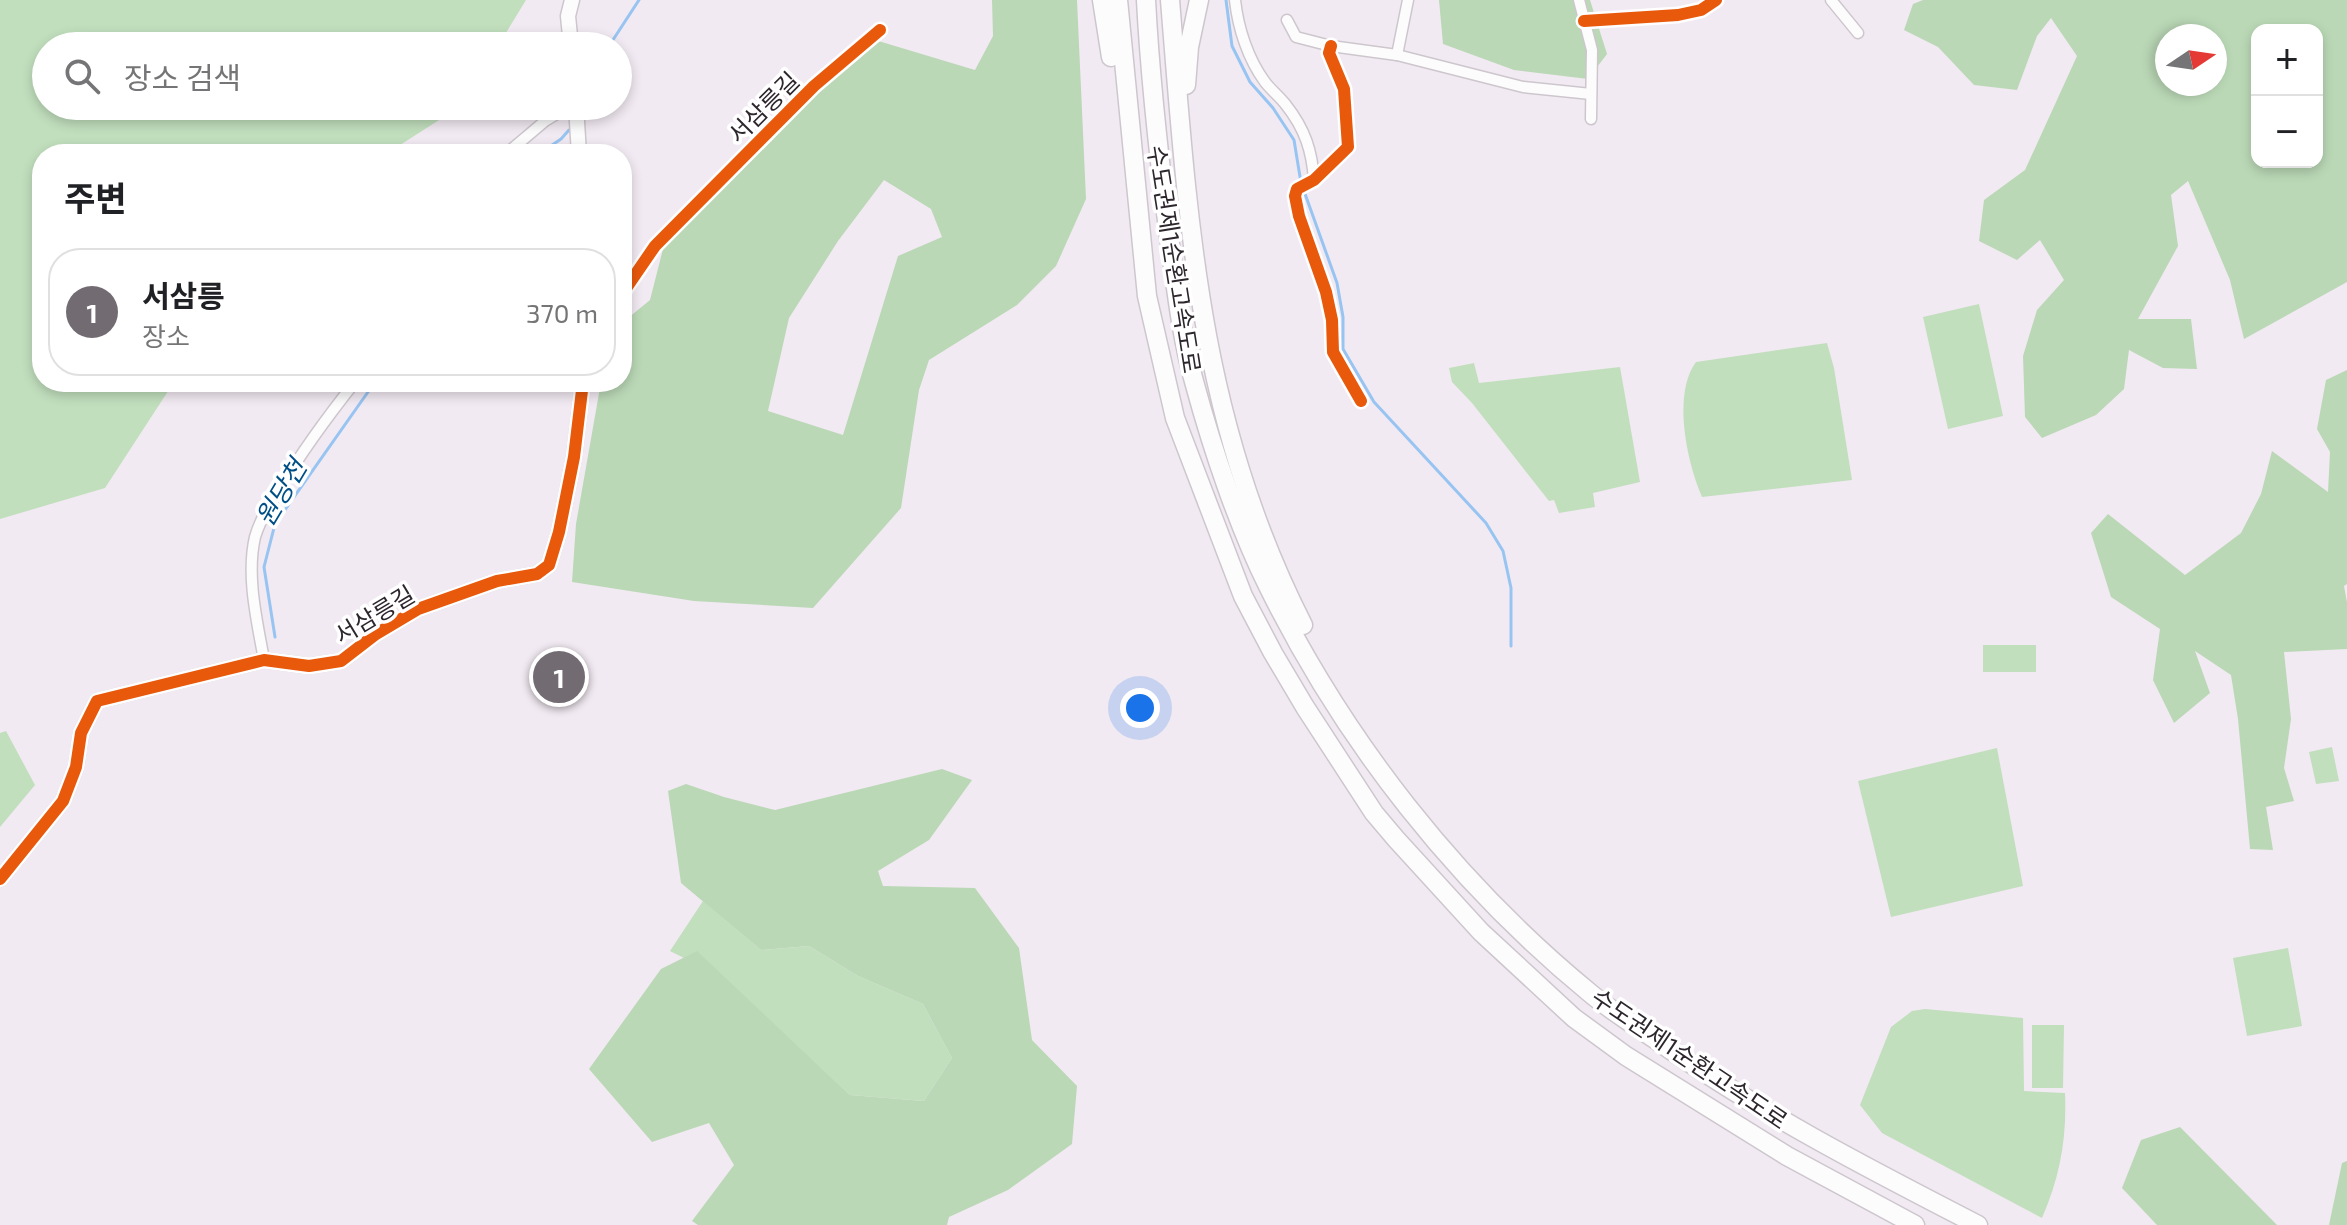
<!DOCTYPE html>
<html lang="ko">
<meta charset="utf-8">
<style>
:root{--surface:#fff;--page:#f6f6f6;--text:#202124;--muted:#757577;--line:#e0e0e0;--accent:#726b72}
body{margin:0;font-family:"Exo 2","Noto Sans KR",sans-serif;background:var(--page);color:var(--text)}
.controls{position:absolute;right:24px;top:24px;display:grid;overflow:hidden;border-radius:16px;box-shadow:0 4px 12px #0003}
.controls button{width:72px;height:72px;display:grid;place-items:center;padding:0;border:0;border-bottom:2px solid var(--line);background:var(--surface);color:var(--text);font:40px sans-serif}
.compass{position:absolute;left:2155px;top:24px;width:72px;height:72px;border-radius:50%;background:var(--surface);box-shadow:0 4px 12px #0003;rotate:77deg}
.you{position:absolute;left:1140px;top:708px;width:28px;height:28px;margin:-20px;border:6px solid #fff;border-radius:50%;background:#1a73e8;box-shadow:0 0 0 12px #1a73e833}
.badge{display:grid;place-items:center;width:52px;height:52px;border-radius:50%;background:var(--accent);color:#fff;font-size:26px;font-weight:700}
.pin{position:absolute;translate:-50% -50%;border:4px solid #fff;box-shadow:0 2px 8px #0006}
.list{margin:0;padding:0;list-style:none}
h2{display:flex;justify-content:space-between;align-items:center;height:104px;margin:0;padding:0 32px;font-size:34px}
h2 small{font-size:26px;font-weight:400;color:var(--muted)}
.list li{display:grid;grid-template-columns:52px 1fr auto;gap:24px;align-items:center;box-sizing:border-box;height:128px;margin:0 16px 16px;padding:0 16px;border:2px solid var(--line);border-radius:32px}
.list b{display:block;font-size:30px;white-space:nowrap}
.list p{margin:0;font-size:26px;white-space:nowrap;color:var(--muted)}
.list em{font-size:26px;font-style:normal;color:var(--muted)}
.icon{flex:none;width:44px;height:44px;fill:none;stroke:currentColor;stroke-width:2;stroke-linecap:round;stroke-linejoin:round}
.map{position:relative;flex:none;width:2347px;height:1225px;overflow:hidden}
.search{position:absolute;background:var(--surface);box-shadow:0 4px 12px #0003;left:32px;top:32px;width:600px;height:88px;display:flex;align-items:center;gap:20px;box-sizing:border-box;padding:0 28px;border-radius:44px;color:var(--muted);font-size:30px}
.panel{position:absolute;background:var(--surface);box-shadow:0 4px 12px #0003;left:32px;top:144px;width:600px;height:248px;border-radius:32px}
.map>svg:first-child{display:block}
</style>
<div class="map">
<svg width="2347" height="1225" viewBox="0 0 2347 1225">
<rect width="100%" height="100%" fill="#f2eaf2"/>
<!-- green -->
<g fill="#c1dfbd">
<polygon points="0,0 526,0 498,46 46,46 46,106 461,106 386,154 42,154 42,382 174,382 105,488 0,519"/>
<polygon points="1979,304 2003,416 1948,429 1923,317"/>
<path d="M1827,343L1834,368L1852,480L1702,497C1687,463 1672,394 1696,362Z"/>
<polygon points="1474,363 1479,383 1620,367 1640,482 1593,493 1595,507 1559,513 1554,500 1549,501 1472,403 1452,382 1449,368"/>
<rect x="1983" y="645" width="53" height="27"/>
<polygon points="6,731 35,785 0,827 0,733"/>
<polygon points="2332,747 2339,781 2316,784 2309,752"/>
<polygon points="1997,748 2023,886 1891,917 1858,781"/>
<polygon points="703,901 761,950 809,946 858,976 923,1004 952,1058 924,1101 850,1095 697,952 684,958 670,951"/>
<polygon points="2288,948 2302,1026 2247,1036 2233,958"/>
<path d="M1925,1009L2023,1018L2024,1091L2065,1093C2067,1138 2060,1177 2042,1218L1882,1133L1860,1105L1891,1027L1912,1011Z"/>
<polygon points="2032,1025 2064,1025 2063,1088 2032,1088"/>
</g>
<!-- forest -->
<g fill="#bad8b6" fill-rule="evenodd">
<path d="M992,0H1077L1086,199L1056,266L1017,305L929,360L919,390L901,508L813,608L694,601L572,582L576,524L601,382H622V323L650,300L663,249L770,142L865,37L975,70L993,36ZM884,180L931,209L942,237L898,256L843,435L768,411L789,318L838,241Z"/>
<polygon points="1439,0 1590,0 1607,54 1588,79 1514,70 1443,44"/>
<path d="M1923,0H2347V282L2244,339L2230,280L2188,181L2171,195L2178,246L2138,319H2191L2197,369L2163,368L2129,350L2124,389L2096,415L2042,438L2025,417L2023,356L2037,310L2064,280L2040,240L2017,260L1979,241L1984,200L2025,170L2077,56L2051,18L2037,36L2017,90L1974,85L1938,47L1904,30L1913,4ZM2317,30V162H2257V30ZM2167,36H2215V84H2167Z"/>
<polygon points="2347,370 2347,584 2344,586 2347,602 2347,649 2284,652 2291,719 2284,768 2294,801 2266,807 2273,850 2250,849 2238,719 2231,675 2195,651 2210,693 2174,723 2153,680 2160,629 2111,597 2091,533 2108,514 2185,575 2241,533 2261,494 2272,451 2328,492 2330,452 2317,429 2326,380"/>
<polygon points="942,769 972,780 929,840 878,871 883,886 975,888 1019,948 1032,1040 1077,1086 1072,1144 1008,1190 949,1217 947,1225 698,1225 692,1221 734,1165 709,1123 652,1142 589,1069 661,969 697,951 850,1095 924,1101 952,1058 923,1004 858,976 809,946 761,950 681,883 668,791 686,784 724,797 775,810"/>
<polygon points="2180,1127 2277,1225 2157,1225 2122,1188 2141,1140"/>
<polygon points="2347,1161 2347,1225 2329,1225 2342,1163"/>
</g>
<g fill="none" stroke-linecap="round" stroke-linejoin="round">
<!-- stream -->
<g stroke="#98c4f2" stroke-width="3">
<polyline points="1226,0 1232,46 1250,82 1273,108 1294,140 1301,183"/>
<polyline points="609,46 639,0"/>
<polyline points="585,111 590,106"/>
<polyline points="539,154 561,139 569,130"/>
<polyline points="1304,191 1337,283 1343,317 1343,349 1374,402 1486,523 1503,551 1511,588 1511,646"/>
<polyline points="275,637 264,567 275,524 375,382"/>
</g>
<defs>
<g id="street">
<path d="M1235,0C1238,28 1248,59 1265,82C1271,90 1280,97 1286,105C1305,129 1312,151 1314,180"/>
<polyline points="1579,0 1592,50 1591,119"/>
<polyline points="1831,0 1858,33"/>
<polyline points="1287,20 1296,37 1331,46 1397,55 1523,87 1591,94"/>
<polyline points="1584,21 1678,15 1701,10 1716,0"/>
<polyline points="1331,46 1329,53 1344,89 1348,147 1314,180 1297,189 1295,196 1299,216 1326,292 1332,320 1333,352 1361,401"/>
<polyline points="1397,55 1408,0"/>
<polyline points="506,154 545,121 570,106"/>
<polyline points="622,294 655,246 814,86 880,30"/>
<path d="M264,660C257,621 246,576 255,537C260,519 271,503 280,488C303,450 328,416 355,382"/>
</g>
<g id="secondary">
<polyline points="571,46 568,16 572,0"/>
<polyline points="576,106 579,154"/>
<polyline points="0,879 63,801 76,767 81,733 97,701 264,660 309,666 341,661 376,634 418,609 497,581 537,574 549,565 559,532 574,457 583,382"/>
</g>
<g id="highway">
<polyline points="1102,0 1111,57"/>
<polyline points="1118,0 1147,296 1175,418 1243,596 1273,653 1305,707 1374,813 1396,839 1481,932 1574,1018 1626,1056 1787,1156 1915,1225"/>
<path d="M1146,0C1150,79 1159,158 1169,237C1176,286 1181,337 1195,385C1212,448 1239,528 1268,586C1345,742 1456,883 1590,993C1610,1010 1633,1024 1655,1039C1757,1111 1867,1168 1978,1225"/>
<path d="M1170,0C1188,223 1199,422 1303,625"/>
<polyline points="1186,85 1189,47 1199,0"/>
</g>
</defs>
<!-- street casing -->
<use href="#street" stroke="#cdc7cd" stroke-width="13"/>
<!-- secondary casing -->
<use href="#secondary" stroke="#cdc7cd" stroke-width="17"/>
<!-- highway casing -->
<use href="#highway" stroke="#cdc7cd" stroke-width="21"/>
<!-- street -->
<use href="#street" stroke="#fdfcfd" stroke-width="10"/>
<!-- secondary -->
<use href="#secondary" stroke="#fdfcfd" stroke-width="14"/>
<!-- highway -->
<use href="#highway" stroke="#fdfcfd" stroke-width="18"/>
<defs>
<g id="cycleway">
<polyline points="1584,21 1678,15 1701,10 1716,0"/>
<polyline points="1331,46 1329,53 1344,89 1348,147 1314,180 1297,189 1295,196 1299,216 1326,292 1332,320 1333,352 1361,401"/>
<polyline points="622,294 655,246 814,86 880,30"/>
<polyline points="0,879 63,801 76,767 81,733 97,701 264,660 309,666 341,661 376,634 418,609 497,581 537,574 549,565 559,532 574,457 583,382"/>
</g>
</defs>
<!-- cycleway casing -->
<use href="#cycleway" stroke="#fff" stroke-width="17"/>
<!-- cycleway -->
<use href="#cycleway" stroke="#e8590c" stroke-width="12"/>
</g>
<g text-anchor="middle" dominant-baseline="central" stroke-width="7" stroke-linejoin="round" paint-order="stroke">
<!-- street labels -->
<g font-size="24" fill="#2d272d" stroke="#fff">
<text transform="translate(763 107) rotate(-45)">서삼릉길</text>
<text transform="translate(1175 259) rotate(81)">수도권제1순환고속도로</text>
<text transform="translate(374 614) rotate(-31)">서삼릉길</text>
<text transform="translate(1690 1058) rotate(34)">수도권제1순환고속도로</text>
</g>
<!-- water labels -->
<g font-size="26" font-style="italic" fill="#004e86" stroke="#fff">
<text transform="translate(280 492) rotate(-59)">원당천</text>
</g>
</g>
</svg>
<div class="controls">
<button>+</button>
<button>−</button>
</div>
<svg class="compass" viewBox="-18 -18 36 36"><path d="M0-13l5 13h-10z" fill="#e53935"/><path d="M0 13l5-13h-10z" fill="#757577"/></svg>
<div class="you"></div>
<div class="pin badge" style="left:559px;top:677px">1</div>
<div class="search"><svg class="icon" aria-label="search" viewBox="0 0 24 24"><circle cx="10" cy="10" r="6"/><path d="M15 15l6 6"/></svg>장소 검색</div>
<section class="panel">
<h2>주변<small></small></h2>
<ul class="list">
<li><span class="badge">1</span><div><b>서삼릉</b><p>장소</p></div><em>370 m</em></li>
</ul>
</section>
</div>
